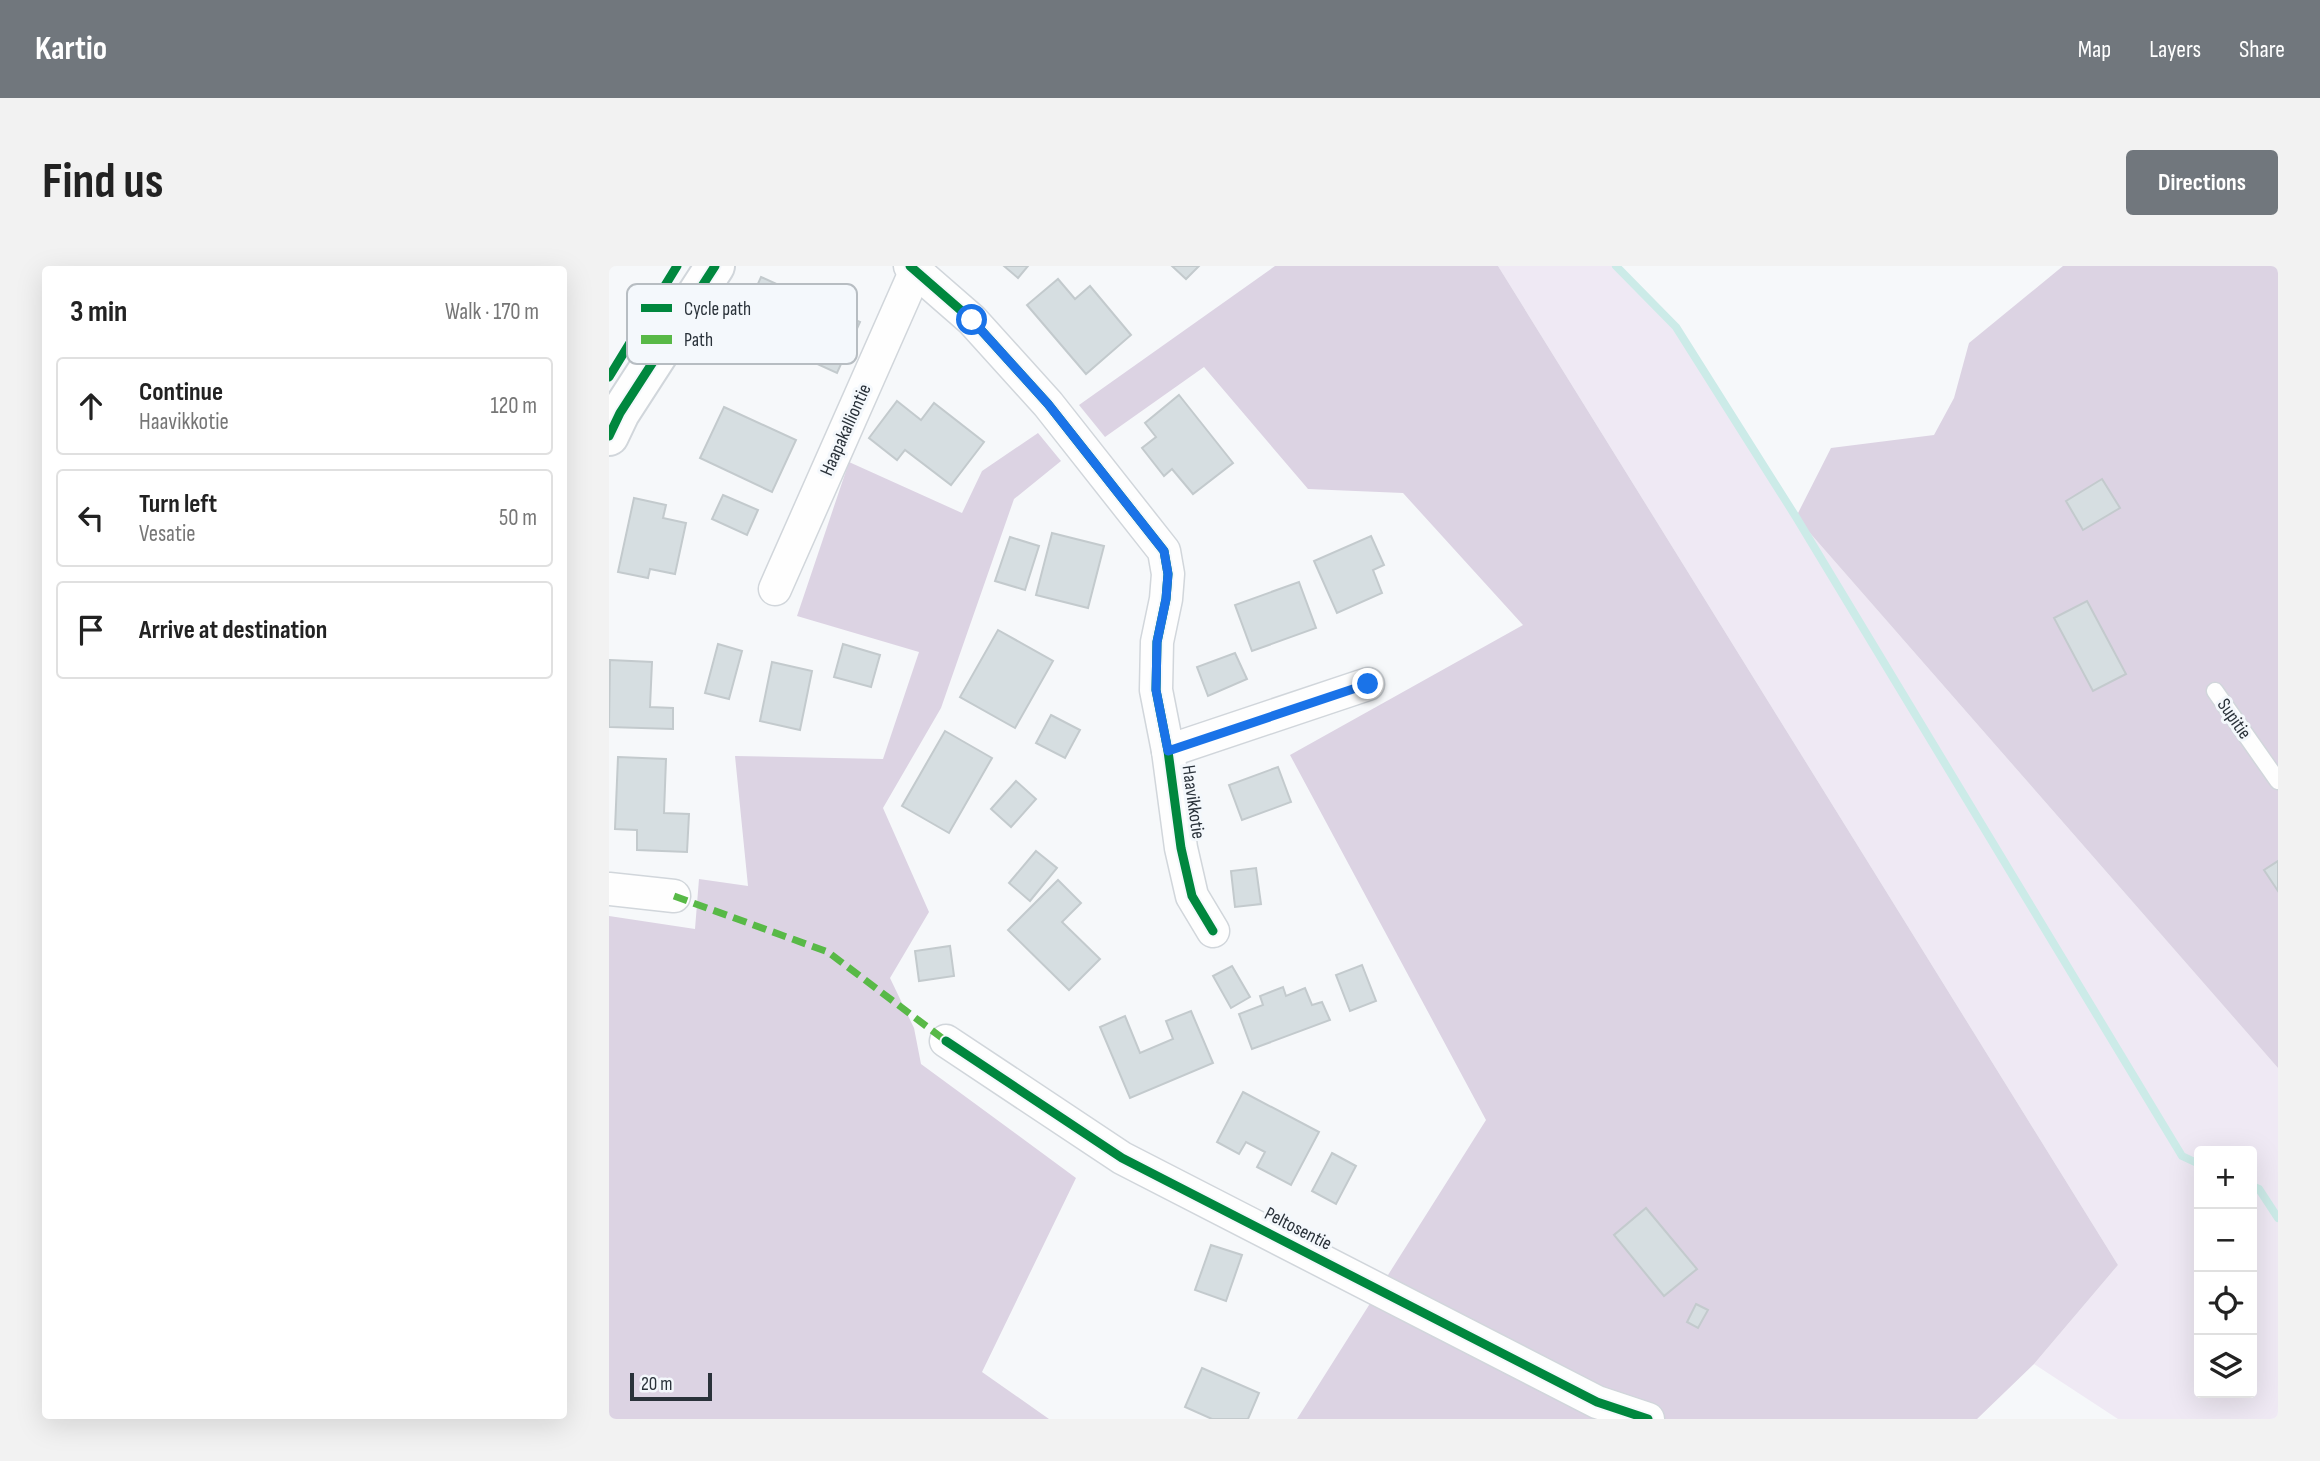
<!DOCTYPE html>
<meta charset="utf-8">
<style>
:root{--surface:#fff;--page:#f2f2f2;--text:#222;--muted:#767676;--line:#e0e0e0;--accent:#71777d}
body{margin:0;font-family:"Sofia Sans Condensed",sans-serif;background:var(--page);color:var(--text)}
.controls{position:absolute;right:21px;bottom:21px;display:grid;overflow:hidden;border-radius:7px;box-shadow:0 7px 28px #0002}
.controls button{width:63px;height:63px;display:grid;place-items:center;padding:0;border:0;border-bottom:2px solid var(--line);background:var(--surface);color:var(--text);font:35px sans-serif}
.scale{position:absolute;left:21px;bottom:18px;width:82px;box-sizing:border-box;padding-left:7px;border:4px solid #2a323a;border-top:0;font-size:19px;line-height:24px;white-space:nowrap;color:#2a323a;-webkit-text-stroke:5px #f4f8fc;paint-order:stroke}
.stop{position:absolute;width:21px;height:21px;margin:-16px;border:5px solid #1a73e8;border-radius:50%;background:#fff}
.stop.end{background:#1a73e8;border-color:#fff;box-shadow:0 2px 7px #0008}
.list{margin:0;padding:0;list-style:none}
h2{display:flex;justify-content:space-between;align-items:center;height:91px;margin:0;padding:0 28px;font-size:30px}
h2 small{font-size:23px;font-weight:400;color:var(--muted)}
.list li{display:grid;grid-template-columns:46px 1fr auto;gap:21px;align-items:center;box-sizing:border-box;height:98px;margin:0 14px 14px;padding:0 14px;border:2px solid var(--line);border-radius:7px}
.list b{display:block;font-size:26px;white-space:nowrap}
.list p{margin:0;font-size:23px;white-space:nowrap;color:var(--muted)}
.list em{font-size:23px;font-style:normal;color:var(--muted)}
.icon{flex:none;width:38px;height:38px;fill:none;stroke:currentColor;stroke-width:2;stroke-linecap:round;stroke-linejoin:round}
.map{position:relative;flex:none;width:1669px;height:1153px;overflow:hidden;border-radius:7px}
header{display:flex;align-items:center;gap:42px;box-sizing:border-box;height:98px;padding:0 35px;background:var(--accent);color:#fff}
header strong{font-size:33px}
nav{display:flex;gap:38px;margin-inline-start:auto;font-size:24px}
.intro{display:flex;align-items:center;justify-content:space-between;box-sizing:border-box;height:168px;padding:0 42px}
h1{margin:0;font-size:49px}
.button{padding:18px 32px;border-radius:7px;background:var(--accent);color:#fff;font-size:24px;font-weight:700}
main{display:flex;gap:42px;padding:0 42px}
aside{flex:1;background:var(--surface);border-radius:7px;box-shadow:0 7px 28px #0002}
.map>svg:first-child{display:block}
</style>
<header>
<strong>Kartio</strong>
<nav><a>Map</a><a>Layers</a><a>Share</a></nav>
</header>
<div class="intro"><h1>Find us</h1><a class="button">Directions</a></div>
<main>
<aside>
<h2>3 min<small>Walk · 170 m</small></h2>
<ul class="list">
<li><svg class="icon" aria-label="ahead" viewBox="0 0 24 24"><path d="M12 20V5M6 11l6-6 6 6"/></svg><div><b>Continue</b><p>Haavikkotie</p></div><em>120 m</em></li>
<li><svg class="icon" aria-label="left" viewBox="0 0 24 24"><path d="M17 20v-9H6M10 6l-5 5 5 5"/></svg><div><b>Turn left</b><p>Vesatie</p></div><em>50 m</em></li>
<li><svg class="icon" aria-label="arrive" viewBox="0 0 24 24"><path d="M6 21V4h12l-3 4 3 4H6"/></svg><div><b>Arrive at destination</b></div></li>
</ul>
</aside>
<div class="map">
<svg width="1669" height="1153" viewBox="0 0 1669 1153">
<rect width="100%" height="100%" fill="#f6f8fa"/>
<!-- green -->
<path fill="#efe9f4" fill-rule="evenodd" d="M889,0H1007L1067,61L1187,251L1669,802V1153H1509L1425,1098L1509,999ZM1590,885H1643V1127H1590Z"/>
<!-- forest -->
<g fill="#dcd3e3">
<polygon points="666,0 889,0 1509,999 1425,1098 1368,1153 688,1153 877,854 681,489 914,359 794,227 699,223 595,101 496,171 470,139"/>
<polygon points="1454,0 1669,0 1669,802 1187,251 1222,182 1325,169 1345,132 1360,77"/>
<polygon points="429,167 452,195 405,233 332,442 274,542 320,646 281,712 305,762 312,798 467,912 373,1106 440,1153 0,1153 0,650 86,663 90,613 139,620 126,490 274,493 310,386 188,350 240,196 353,247 373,205"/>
</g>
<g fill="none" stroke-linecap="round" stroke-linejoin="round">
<!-- stream -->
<g stroke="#ccebe8" stroke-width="8">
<polyline points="1007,0 1067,61 1187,251 1573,890 1590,898"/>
<polyline points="1643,920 1650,923 1669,952"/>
</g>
</g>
<!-- building -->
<g fill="#d6dee1" stroke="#c3cacd" stroke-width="2">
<polygon points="395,0 419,0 409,12"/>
<polygon points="563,0 590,0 577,13"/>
<polygon points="152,11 251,56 228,107 129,62"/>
<polygon points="449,13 466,33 481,20 522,69 477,108 418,39"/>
<polygon points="570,129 624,197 584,228 563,203 555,210 533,182 547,171 536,157"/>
<polygon points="288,135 312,154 325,137 375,176 342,219 296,184 288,194 260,172"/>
<polygon points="115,141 187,174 163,226 91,192"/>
<polygon points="1493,213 1511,242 1474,264 1457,235"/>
<polygon points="114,229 149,244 138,269 103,253"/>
<polygon points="25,232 57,239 54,252 77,257 66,308 41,303 39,312 9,306"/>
<polygon points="443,267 495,280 479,342 427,329"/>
<polygon points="762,270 775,299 764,304 773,327 728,347 705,295"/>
<polygon points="401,271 430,280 416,324 386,315"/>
<polygon points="690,316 707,362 643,385 626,339"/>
<polygon points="1478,335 1517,408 1484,425 1445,352"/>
<polygon points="389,364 444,395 406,462 351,431"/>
<polygon points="109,378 133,385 120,433 96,427"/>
<polygon points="234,378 271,389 262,421 225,411"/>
<polygon points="626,387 638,413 599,430 588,401"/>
<polygon points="1,394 43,396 41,441 64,442 64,463 0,461"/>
<polygon points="163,396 203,405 191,464 151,455"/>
<polygon points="442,449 471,464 456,492 427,477"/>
<polygon points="336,465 383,492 340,567 293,540"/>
<polygon points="9,491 57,493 55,547 80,548 78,586 28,584 28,564 6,563"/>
<polygon points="669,501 682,536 633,554 620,519"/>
<polygon points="407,515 427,533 402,561 382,543"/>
<polygon points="427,585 448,602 421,635 400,617"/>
<polygon points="1669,595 1669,625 1655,604"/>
<polygon points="647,602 652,638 626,641 622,605"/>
<polygon points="449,614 472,637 453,656 491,693 460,724 399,664"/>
<polygon points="341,680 345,710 310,715 306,685"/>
<polygon points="753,699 767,735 741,745 727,709"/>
<polygon points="623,700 641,731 622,742 604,710"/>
<polygon points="674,721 677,730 696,722 703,739 713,736 721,754 643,783 630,748 654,739 651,730"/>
<polygon points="582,745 604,797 521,832 491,761 516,750 531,787 564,773 557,755"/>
<polygon points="634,826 710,866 682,919 648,901 656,886 637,876 630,888 608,876"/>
<polygon points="723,887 747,900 727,938 703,925"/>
<polygon points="1037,942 1088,1003 1055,1030 1005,969"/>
<polygon points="602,979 633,989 617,1035 586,1024"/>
<polygon points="1087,1038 1099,1044 1089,1062 1078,1056"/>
<polygon points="593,1102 650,1127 639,1153 603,1153 576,1141"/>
</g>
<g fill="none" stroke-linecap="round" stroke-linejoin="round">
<defs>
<polyline id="service" points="1606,425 1669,515"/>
<g id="minor">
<polyline points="301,0 363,54 439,138 555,285 559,308 557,333 548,376 547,424 559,485 572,582 583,630 604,665"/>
<polyline points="166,323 307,4"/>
<polyline points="559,485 759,418"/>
<polyline points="0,623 65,630"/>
<polyline points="337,775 513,892 988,1136 1039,1153"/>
</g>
<polyline id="tertiary" points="0,170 11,147 106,0"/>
</defs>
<!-- service casing -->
<use href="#service" stroke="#d1d6db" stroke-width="19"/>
<!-- minor casing -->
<use href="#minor" stroke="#d1d6db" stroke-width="35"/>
<!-- tertiary casing -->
<use href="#tertiary" stroke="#d1d6db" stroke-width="42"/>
<!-- service -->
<use href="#service" stroke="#fefefe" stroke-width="16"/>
<!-- minor -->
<use href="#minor" stroke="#fefefe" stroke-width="32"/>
<!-- tertiary -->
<use href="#tertiary" stroke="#fefefe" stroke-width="38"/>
<!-- quiet -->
<polyline stroke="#58b947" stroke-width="7" stroke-dasharray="14 7" stroke-linecap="butt" points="65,630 219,686 337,775"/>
<defs>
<g id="cycleway">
<polyline points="301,0 363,54 439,138 555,285 559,308 557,333 548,376 547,424 559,485 572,582 583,630 604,665"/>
<polyline points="0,111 68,0"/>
<polyline points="0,170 11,147 106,0"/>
<polyline points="337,775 513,892 988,1136 1039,1153"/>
</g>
</defs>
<!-- cycleway casing -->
<use href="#cycleway" stroke="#f4f8fc" stroke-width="13"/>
<!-- cycleway -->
<use href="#cycleway" stroke="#00873e" stroke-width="9"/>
</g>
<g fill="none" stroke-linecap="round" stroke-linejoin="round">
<!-- route -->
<polyline stroke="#1a73e8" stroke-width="9" points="363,54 439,138 555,285 559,308 557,333 548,376 547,424 559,485 759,418"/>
</g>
<g text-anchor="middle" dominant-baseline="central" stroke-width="6" stroke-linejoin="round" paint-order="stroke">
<!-- street labels -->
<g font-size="19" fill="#2a323a" stroke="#f4f8fc">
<text transform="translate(237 164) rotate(-66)">Haapakalliontie</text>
<text transform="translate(1625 453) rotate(55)">Supitie</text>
<text transform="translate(584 536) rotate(82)">Haavikkotie</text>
<text transform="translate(689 963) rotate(27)">Peltosentie</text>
</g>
</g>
<!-- legend -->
<rect x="18" y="18" width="230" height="80" rx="10" fill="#f4f8fc" stroke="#b7bdc2" stroke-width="2"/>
<rect x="32" y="38" width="31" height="8" fill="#00873e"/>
<rect x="32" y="69" width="31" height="9" fill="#58b947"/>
<g font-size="19" fill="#2a323a">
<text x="75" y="49">Cycle path</text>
<text x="75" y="80">Path</text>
</g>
</svg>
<div class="controls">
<button>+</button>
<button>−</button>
<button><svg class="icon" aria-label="locate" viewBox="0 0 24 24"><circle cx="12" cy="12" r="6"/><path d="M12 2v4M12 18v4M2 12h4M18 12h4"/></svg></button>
<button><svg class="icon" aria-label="layers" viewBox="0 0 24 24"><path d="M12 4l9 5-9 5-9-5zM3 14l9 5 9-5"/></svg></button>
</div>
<div class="scale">20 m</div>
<div class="stop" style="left:363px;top:54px"></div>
<div class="stop end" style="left:759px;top:418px"></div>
</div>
</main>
